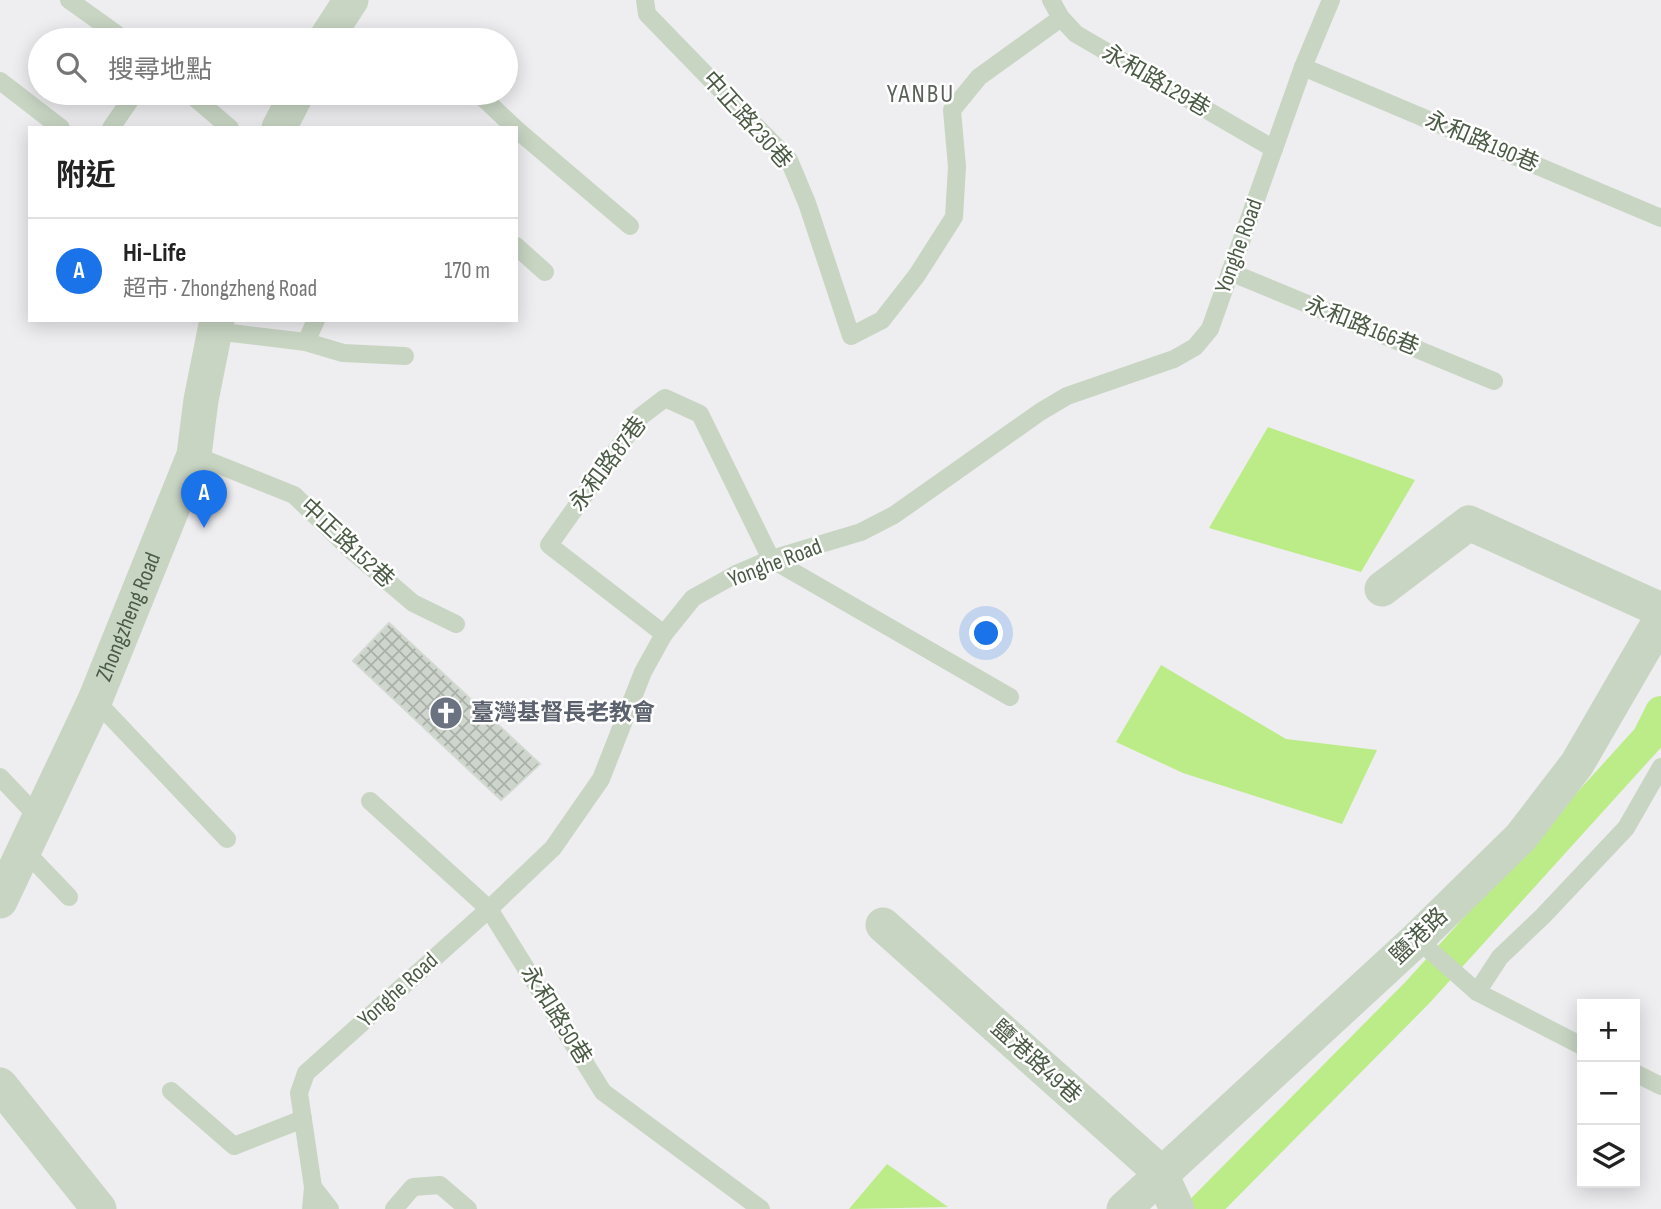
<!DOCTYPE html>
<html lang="zh-TW">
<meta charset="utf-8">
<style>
:root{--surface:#fff;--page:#f6f6f6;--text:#222;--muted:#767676;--line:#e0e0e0;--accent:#1a73e8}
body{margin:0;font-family:"Sofia Sans Condensed","Noto Sans TC",sans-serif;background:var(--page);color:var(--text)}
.controls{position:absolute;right:21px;bottom:21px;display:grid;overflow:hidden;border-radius:0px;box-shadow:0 4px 18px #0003}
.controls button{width:63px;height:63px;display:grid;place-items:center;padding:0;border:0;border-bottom:2px solid var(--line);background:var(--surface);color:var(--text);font:35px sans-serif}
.you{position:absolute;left:987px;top:634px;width:24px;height:24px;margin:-18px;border:5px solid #fff;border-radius:50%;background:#1a73e8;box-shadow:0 0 0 10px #1a73e833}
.badge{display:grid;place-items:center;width:46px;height:46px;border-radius:50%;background:var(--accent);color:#fff;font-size:23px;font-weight:700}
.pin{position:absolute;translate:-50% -58px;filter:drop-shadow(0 2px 4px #0008)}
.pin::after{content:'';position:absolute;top:37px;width:24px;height:21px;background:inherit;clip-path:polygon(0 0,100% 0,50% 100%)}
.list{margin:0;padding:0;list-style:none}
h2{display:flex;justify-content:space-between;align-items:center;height:91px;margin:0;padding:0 28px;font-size:30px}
h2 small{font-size:23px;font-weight:400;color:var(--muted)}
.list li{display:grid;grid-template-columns:46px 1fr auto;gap:21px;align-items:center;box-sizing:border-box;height:105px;padding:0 28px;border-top:2px solid var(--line)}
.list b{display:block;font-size:26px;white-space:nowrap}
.list p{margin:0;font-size:23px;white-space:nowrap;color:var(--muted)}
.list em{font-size:23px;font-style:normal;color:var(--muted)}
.icon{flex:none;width:38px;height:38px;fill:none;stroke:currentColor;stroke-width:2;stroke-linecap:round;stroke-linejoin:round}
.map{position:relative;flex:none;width:1661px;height:1209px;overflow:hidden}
.search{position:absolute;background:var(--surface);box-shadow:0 4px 18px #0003;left:28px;top:28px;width:490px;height:77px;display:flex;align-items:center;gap:18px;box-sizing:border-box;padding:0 24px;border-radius:38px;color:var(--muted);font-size:26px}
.panel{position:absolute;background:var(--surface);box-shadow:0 4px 18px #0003;left:28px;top:126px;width:490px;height:196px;border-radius:0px}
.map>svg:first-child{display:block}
</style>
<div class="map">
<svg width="1661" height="1209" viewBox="0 0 1661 1209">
<defs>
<pattern id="building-cross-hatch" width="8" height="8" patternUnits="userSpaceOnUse" patternTransform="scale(1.75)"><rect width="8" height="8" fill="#ced5cc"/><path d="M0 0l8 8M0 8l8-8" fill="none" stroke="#a9b0a7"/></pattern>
</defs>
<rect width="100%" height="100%" fill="#eeedf0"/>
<!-- water -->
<g fill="#bcec87">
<polygon points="1268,427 1415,480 1361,572 1209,528"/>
<polygon points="1161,665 1286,739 1377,750 1342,824 1183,773 1116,742"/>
<polygon points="887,1164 948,1207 849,1209"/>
</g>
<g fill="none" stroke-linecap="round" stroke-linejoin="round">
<!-- canal -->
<polyline stroke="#bcec87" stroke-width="32" points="1203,1209 1417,993 1648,738 1661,712"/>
</g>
<!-- building -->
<polygon fill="url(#building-cross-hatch)" stroke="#d1d9d1" stroke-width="2" points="389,623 540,764 501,800 353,661"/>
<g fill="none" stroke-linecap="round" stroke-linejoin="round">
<!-- lane -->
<g stroke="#c8d5c3" stroke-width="18">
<polyline points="69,0 125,40"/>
<polyline points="645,0 647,14 789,160 807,203 851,336 882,320 917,275 954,217 957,167 952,110 979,77 1061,18"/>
<polyline points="1051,0 1061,18 1076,34 1274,149"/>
<polyline points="1303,67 1661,218"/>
<polyline points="0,81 61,128"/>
<polyline points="189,93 230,128"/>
<polyline points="478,93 515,128"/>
<polyline points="111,128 135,93"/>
<polyline points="516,129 630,226"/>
<polyline points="516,246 545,272"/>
<polyline points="1230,272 1494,381"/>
<polyline points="214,331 306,342 316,320"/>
<polyline points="306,342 343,353 405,356"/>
<polyline points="194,455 294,495 352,551 413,603 456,624"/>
<polyline points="664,634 549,545 640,417 665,398 700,414 771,559 1010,697"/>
<polyline points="95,700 227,839"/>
<polyline points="0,777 39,818"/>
<polyline points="370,801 489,909 603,1092 761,1209"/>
<polyline points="24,850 69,897"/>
<polyline points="1417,939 1477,992 1582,1046"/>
<polyline points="1477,992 1500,957 1543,916 1626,828 1661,767"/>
<polyline points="1635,1073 1661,1086"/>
<polyline points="171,1091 234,1146 303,1119"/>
<polyline points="313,1187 330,1209"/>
<polyline points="311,1209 313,1187 299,1093 306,1073 489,909 553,848 601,779 643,672 664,634 693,598 736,574 771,559 861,532 894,515 1040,412 1067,396 1174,359 1195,347 1210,329 1303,67 1331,0"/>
<polyline points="394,1209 413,1187 440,1185 468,1209"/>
</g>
<!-- street -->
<g stroke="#c8d5c3" stroke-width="35">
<polyline points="325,40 351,0"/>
<polyline points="279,128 297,93"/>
<polyline points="1382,589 1469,523 1661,610"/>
<path id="s1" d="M0,901L95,700L194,455L201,400L217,320"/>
<polyline points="883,925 1160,1172 1177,1209"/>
<polyline points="0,1085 99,1209"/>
<polyline points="1124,1209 1417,939 1521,837 1577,764 1661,619"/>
</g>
</g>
<!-- icons -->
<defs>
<symbol id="church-disc" viewBox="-11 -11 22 22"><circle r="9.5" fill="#6b7280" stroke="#fff"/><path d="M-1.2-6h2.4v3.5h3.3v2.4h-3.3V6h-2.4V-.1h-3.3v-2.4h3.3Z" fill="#fff"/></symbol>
</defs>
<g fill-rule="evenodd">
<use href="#church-disc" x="427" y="694" width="38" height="38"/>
</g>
<g text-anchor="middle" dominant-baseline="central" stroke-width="5" stroke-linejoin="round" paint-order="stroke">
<!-- street labels -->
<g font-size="23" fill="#4b5b45" stroke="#fff">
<text transform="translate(1156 81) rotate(30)">永和路129巷</text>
<text transform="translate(747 120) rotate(48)">中正路230巷</text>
<text transform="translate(1482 142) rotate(23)">永和路190巷</text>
<text transform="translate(1239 246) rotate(-70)">Yonghe Road</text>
<text transform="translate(1362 326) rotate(22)">永和路166巷</text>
<text transform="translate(608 464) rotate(-53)">永和路87巷</text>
<text transform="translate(347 543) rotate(43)">中正路152巷</text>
<text transform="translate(775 563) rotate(-21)">Yonghe Road</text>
<text stroke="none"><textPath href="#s1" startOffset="312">Zhongzheng Road</textPath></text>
<text transform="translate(1419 936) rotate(-44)">鹽港路</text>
<text transform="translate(398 990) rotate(-42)">Yonghe Road</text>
<text transform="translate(556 1015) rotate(58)">永和路50巷</text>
<text transform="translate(1036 1062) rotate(42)">鹽港路49巷</text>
</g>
<!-- worship labels -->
<g font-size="23" font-weight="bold" fill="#5b616d" stroke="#fff" text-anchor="start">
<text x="471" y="713">臺灣基督長老教會</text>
</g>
<!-- quarter labels -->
<g font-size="26" letter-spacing="2" fill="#5b625a" stroke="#fff">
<text x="921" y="94">YANBU</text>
</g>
</g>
</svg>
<div class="controls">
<button>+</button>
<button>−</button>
<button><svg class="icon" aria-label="layers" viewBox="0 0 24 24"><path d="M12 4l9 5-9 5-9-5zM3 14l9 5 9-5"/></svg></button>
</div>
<div class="you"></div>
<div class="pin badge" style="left:204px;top:528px">A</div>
<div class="search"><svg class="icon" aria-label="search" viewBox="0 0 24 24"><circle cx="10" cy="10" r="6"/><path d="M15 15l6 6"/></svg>搜尋地點</div>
<section class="panel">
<h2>附近<small></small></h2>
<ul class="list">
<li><span class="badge">A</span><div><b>Hi-Life</b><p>超市 · Zhongzheng Road</p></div><em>170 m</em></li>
</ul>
</section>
</div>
